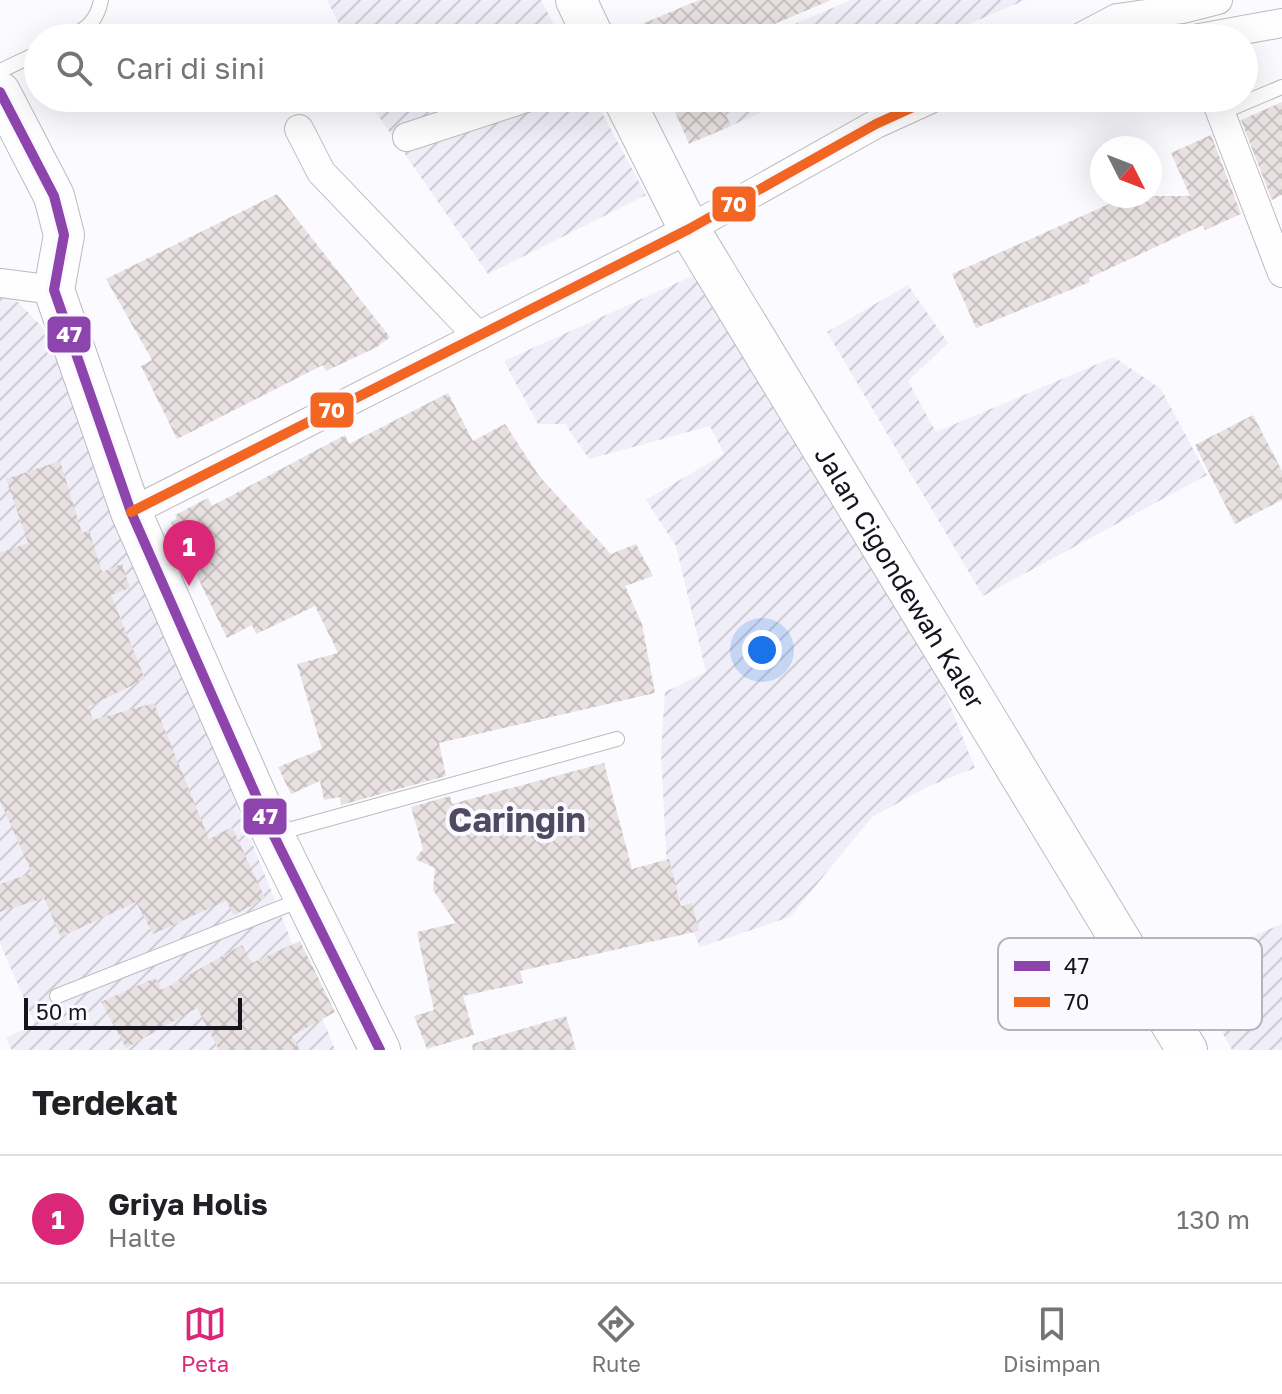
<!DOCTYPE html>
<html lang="id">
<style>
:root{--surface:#fff;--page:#f6f6f6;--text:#202124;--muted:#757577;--line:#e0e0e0;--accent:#db2777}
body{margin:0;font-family:"Golos Text",sans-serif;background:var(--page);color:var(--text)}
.compass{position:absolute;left:1090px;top:136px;width:72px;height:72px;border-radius:50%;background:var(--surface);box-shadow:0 8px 32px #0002;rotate:132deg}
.scale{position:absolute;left:24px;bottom:20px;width:218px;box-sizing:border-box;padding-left:8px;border:4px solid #15131d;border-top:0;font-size:22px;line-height:28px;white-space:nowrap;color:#15131d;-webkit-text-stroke:6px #faf9ff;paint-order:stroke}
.you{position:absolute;left:762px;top:650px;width:28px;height:28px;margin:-20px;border:6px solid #fff;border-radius:50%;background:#1a73e8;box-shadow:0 0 0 12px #1a73e833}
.badge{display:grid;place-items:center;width:52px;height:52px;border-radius:50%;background:var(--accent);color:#fff;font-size:26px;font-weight:700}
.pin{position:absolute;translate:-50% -66px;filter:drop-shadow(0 2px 4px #0008)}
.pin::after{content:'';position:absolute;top:42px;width:28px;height:24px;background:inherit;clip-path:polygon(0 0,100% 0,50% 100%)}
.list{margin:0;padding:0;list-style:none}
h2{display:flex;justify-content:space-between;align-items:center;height:104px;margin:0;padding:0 32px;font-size:34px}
h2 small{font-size:26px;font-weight:400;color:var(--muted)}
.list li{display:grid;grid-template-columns:52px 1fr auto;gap:24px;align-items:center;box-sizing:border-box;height:128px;padding:0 32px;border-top:2px solid var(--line)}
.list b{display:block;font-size:30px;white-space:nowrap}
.list p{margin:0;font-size:26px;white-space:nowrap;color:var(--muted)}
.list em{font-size:26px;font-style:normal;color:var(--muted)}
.icon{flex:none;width:44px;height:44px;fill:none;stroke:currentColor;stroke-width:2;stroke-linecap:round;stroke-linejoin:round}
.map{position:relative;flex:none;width:1282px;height:1050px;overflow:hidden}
.search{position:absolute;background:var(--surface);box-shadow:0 8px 32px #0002;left:24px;right:24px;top:24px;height:88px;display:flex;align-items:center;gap:20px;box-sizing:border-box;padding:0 28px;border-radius:44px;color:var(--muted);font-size:30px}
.sheet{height:232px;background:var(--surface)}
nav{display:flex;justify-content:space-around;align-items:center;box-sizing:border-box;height:112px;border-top:2px solid var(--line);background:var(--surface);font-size:22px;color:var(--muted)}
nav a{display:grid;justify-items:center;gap:4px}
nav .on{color:var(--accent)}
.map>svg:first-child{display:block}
</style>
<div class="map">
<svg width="1282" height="1050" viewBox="0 0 1282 1050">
<defs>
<pattern id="industrial-furrows" width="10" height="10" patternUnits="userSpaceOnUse" patternTransform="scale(2)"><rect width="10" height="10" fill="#f0eef8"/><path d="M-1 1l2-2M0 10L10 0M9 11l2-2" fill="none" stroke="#cdcbd4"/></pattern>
<pattern id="building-cross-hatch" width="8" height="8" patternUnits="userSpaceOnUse" patternTransform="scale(2)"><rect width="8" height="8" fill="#e9e1e1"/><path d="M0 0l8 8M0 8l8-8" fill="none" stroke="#c7c0c1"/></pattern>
</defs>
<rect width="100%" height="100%" fill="#fbfafe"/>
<!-- industrial -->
<g fill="url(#industrial-furrows)">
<polygon points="327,0 541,0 561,38 346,38"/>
<polygon points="851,0 1025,0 936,38 762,38"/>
<polygon points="366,98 594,98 646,195 488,274"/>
<polygon points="695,98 796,98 711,134"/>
<polygon points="699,273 937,673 975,768 929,786 872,817 790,917 700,947 667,870 661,751 665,692 706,672 676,546 646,500 724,454 710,426 589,459 565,424 538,424 504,361"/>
<polygon points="908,285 948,343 908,381 936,432 1114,357 1161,389 1207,475 983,596 827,332"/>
<polygon points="0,298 18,302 48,333 335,1050 12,1050 6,1038 35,1024 0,943"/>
<polygon points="1282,924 1282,1050 1232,1050 1185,964"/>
</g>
<!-- building -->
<g fill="url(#building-cross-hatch)">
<polygon points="699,0 831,0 741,38 617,38 616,35"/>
<polygon points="669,98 718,98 731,126 689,144"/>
<polygon points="1282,102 1282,195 1272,200 1241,120"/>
<polygon points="1211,135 1241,214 1205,230 1203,225 1089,278 1090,282 976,328 952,274 1127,196 1190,196 1171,153"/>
<polygon points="277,194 390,337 377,347 326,371 323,365 177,439 141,366 152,360 106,279"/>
<polygon points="448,393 473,441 505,424 539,476 611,554 636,544 653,576 625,586 642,624 655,693 439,743 446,776 341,805 340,797 324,800 320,781 291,794 278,767 322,749 297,664 338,653 315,606 256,634 252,625 227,638 171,522 177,519 175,515 208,498 212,506 345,435 349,444"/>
<polygon points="1253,415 1282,471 1282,500 1235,524 1195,445"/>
<polygon points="60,461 82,533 89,530 102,572 122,564 130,588 111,595 145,679 88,707 93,720 154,703 209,839 232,827 265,898 234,915 226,901 153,934 136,902 61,937 44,898 0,912 0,884 32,873 0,801 0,553 28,543 6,479"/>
<polygon points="604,763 632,869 669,859 681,906 692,903 699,931 520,971 523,983 463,996 474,1035 427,1049 414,1016 434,1010 417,932 456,923 433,890 435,868 415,859 423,849 411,807 450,796 452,804"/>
<polygon points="300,941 335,1012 292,1036 300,1050 219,1050 197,1008 126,1048 101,1002 155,978 162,990 242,945 252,963"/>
<polygon points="566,1016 576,1050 473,1050 472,1044"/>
</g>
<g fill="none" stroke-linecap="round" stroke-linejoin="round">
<defs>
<g id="service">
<path d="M68,38C87,29 97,21 101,0"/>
<polyline points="0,71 38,53"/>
<polyline points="1220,113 1282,87"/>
<polyline points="274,834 617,739"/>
<polyline points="57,996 303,899"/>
</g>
<g id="minor">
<polyline points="1079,38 1117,18 1183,9 1218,0"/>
<polyline points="1199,38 1282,23"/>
<polyline points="1215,98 1282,273"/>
<polyline points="299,129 321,172 478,336"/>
<polyline points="407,137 526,98"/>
<polyline points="0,283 54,290"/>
<polyline points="131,512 689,229 876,124 933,98"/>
</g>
<g id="secondary">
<polyline points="576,0 594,38"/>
<polyline points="0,92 54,196 64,235 54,290 131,512 273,834 380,1050"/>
<path id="s1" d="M623,98L689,229L1187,1050"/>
</g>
</defs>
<!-- service casing -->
<use href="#service" stroke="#bcbbc2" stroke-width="16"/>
<!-- minor casing -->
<use href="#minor" stroke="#bcbbc2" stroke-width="30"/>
<!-- secondary casing -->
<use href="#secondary" stroke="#bcbbc2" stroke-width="42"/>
<!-- service -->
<use href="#service" stroke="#fefeff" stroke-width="14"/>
<!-- minor -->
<use href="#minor" stroke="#fefeff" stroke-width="28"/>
<!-- secondary -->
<use href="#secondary" stroke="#fefeff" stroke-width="40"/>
<defs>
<polyline id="bus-1" points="0,92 54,196 64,235 54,290 131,512 273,834 380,1050"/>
<polyline id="bus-2" points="131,512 689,229 876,124 933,98"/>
</defs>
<!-- bus-1 casing -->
<use href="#bus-1" stroke="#faf9ff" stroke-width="16"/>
<!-- bus-2 casing -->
<use href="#bus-2" stroke="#faf9ff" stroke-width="16"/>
<!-- bus-1 -->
<use href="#bus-1" stroke="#8e44ad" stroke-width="10"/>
<!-- bus-2 -->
<use href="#bus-2" stroke="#f26522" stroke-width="10"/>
</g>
<g text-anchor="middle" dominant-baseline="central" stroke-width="8" stroke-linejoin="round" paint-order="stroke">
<!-- street labels -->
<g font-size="26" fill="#15131d" stroke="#faf9ff">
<text stroke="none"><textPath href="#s1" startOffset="554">Jalan Cigondewah Kaler</textPath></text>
</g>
<!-- district labels -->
<g font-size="34" font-weight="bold" fill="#4f4962" stroke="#faf9ff">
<text x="517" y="819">Caringin</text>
</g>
</g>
<!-- legend -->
<rect x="998" y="938" width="264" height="92" rx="12" fill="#faf9ff" stroke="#b5b4bb" stroke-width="2"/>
<rect x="1014" y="961" width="36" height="10" fill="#8e44ad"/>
<rect x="1014" y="997" width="36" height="10" fill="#f26522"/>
<g font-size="22" fill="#15131d">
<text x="1064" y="974">47</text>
<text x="1064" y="1010">70</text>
</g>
<g stroke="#faf9ff" stroke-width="3">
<rect x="711" y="185" width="46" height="38" rx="8" fill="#f26522"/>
<rect x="46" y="315" width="46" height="39" rx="8" fill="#8e44ad"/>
<rect x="309" y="391" width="46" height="38" rx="8" fill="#f26522"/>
<rect x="242" y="797" width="46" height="39" rx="8" fill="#8e44ad"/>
</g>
<g font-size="22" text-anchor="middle" font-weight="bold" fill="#fff">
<text x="734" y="212">70</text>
<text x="69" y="342">47</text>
<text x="332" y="418">70</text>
<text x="265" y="824">47</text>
</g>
</svg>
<svg class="compass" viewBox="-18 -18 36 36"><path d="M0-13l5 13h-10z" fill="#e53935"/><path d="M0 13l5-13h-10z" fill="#757577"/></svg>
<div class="scale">50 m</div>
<div class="you"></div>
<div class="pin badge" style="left:189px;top:586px">1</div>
<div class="search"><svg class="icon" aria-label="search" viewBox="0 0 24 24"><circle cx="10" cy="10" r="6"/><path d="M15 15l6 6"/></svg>Cari di sini</div>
</div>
<section class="sheet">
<h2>Terdekat<small></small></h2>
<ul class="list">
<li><span class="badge">1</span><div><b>Griya Holis</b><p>Halte</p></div><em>130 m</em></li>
</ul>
</section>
<nav>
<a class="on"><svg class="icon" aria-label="map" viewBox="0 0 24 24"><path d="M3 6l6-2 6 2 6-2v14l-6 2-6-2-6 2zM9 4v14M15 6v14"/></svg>Peta</a>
<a><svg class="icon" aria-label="directions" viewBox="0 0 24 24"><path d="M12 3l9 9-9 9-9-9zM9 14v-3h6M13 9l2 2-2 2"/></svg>Rute</a>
<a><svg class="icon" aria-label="saved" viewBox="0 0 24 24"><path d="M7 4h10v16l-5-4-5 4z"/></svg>Disimpan</a>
</nav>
